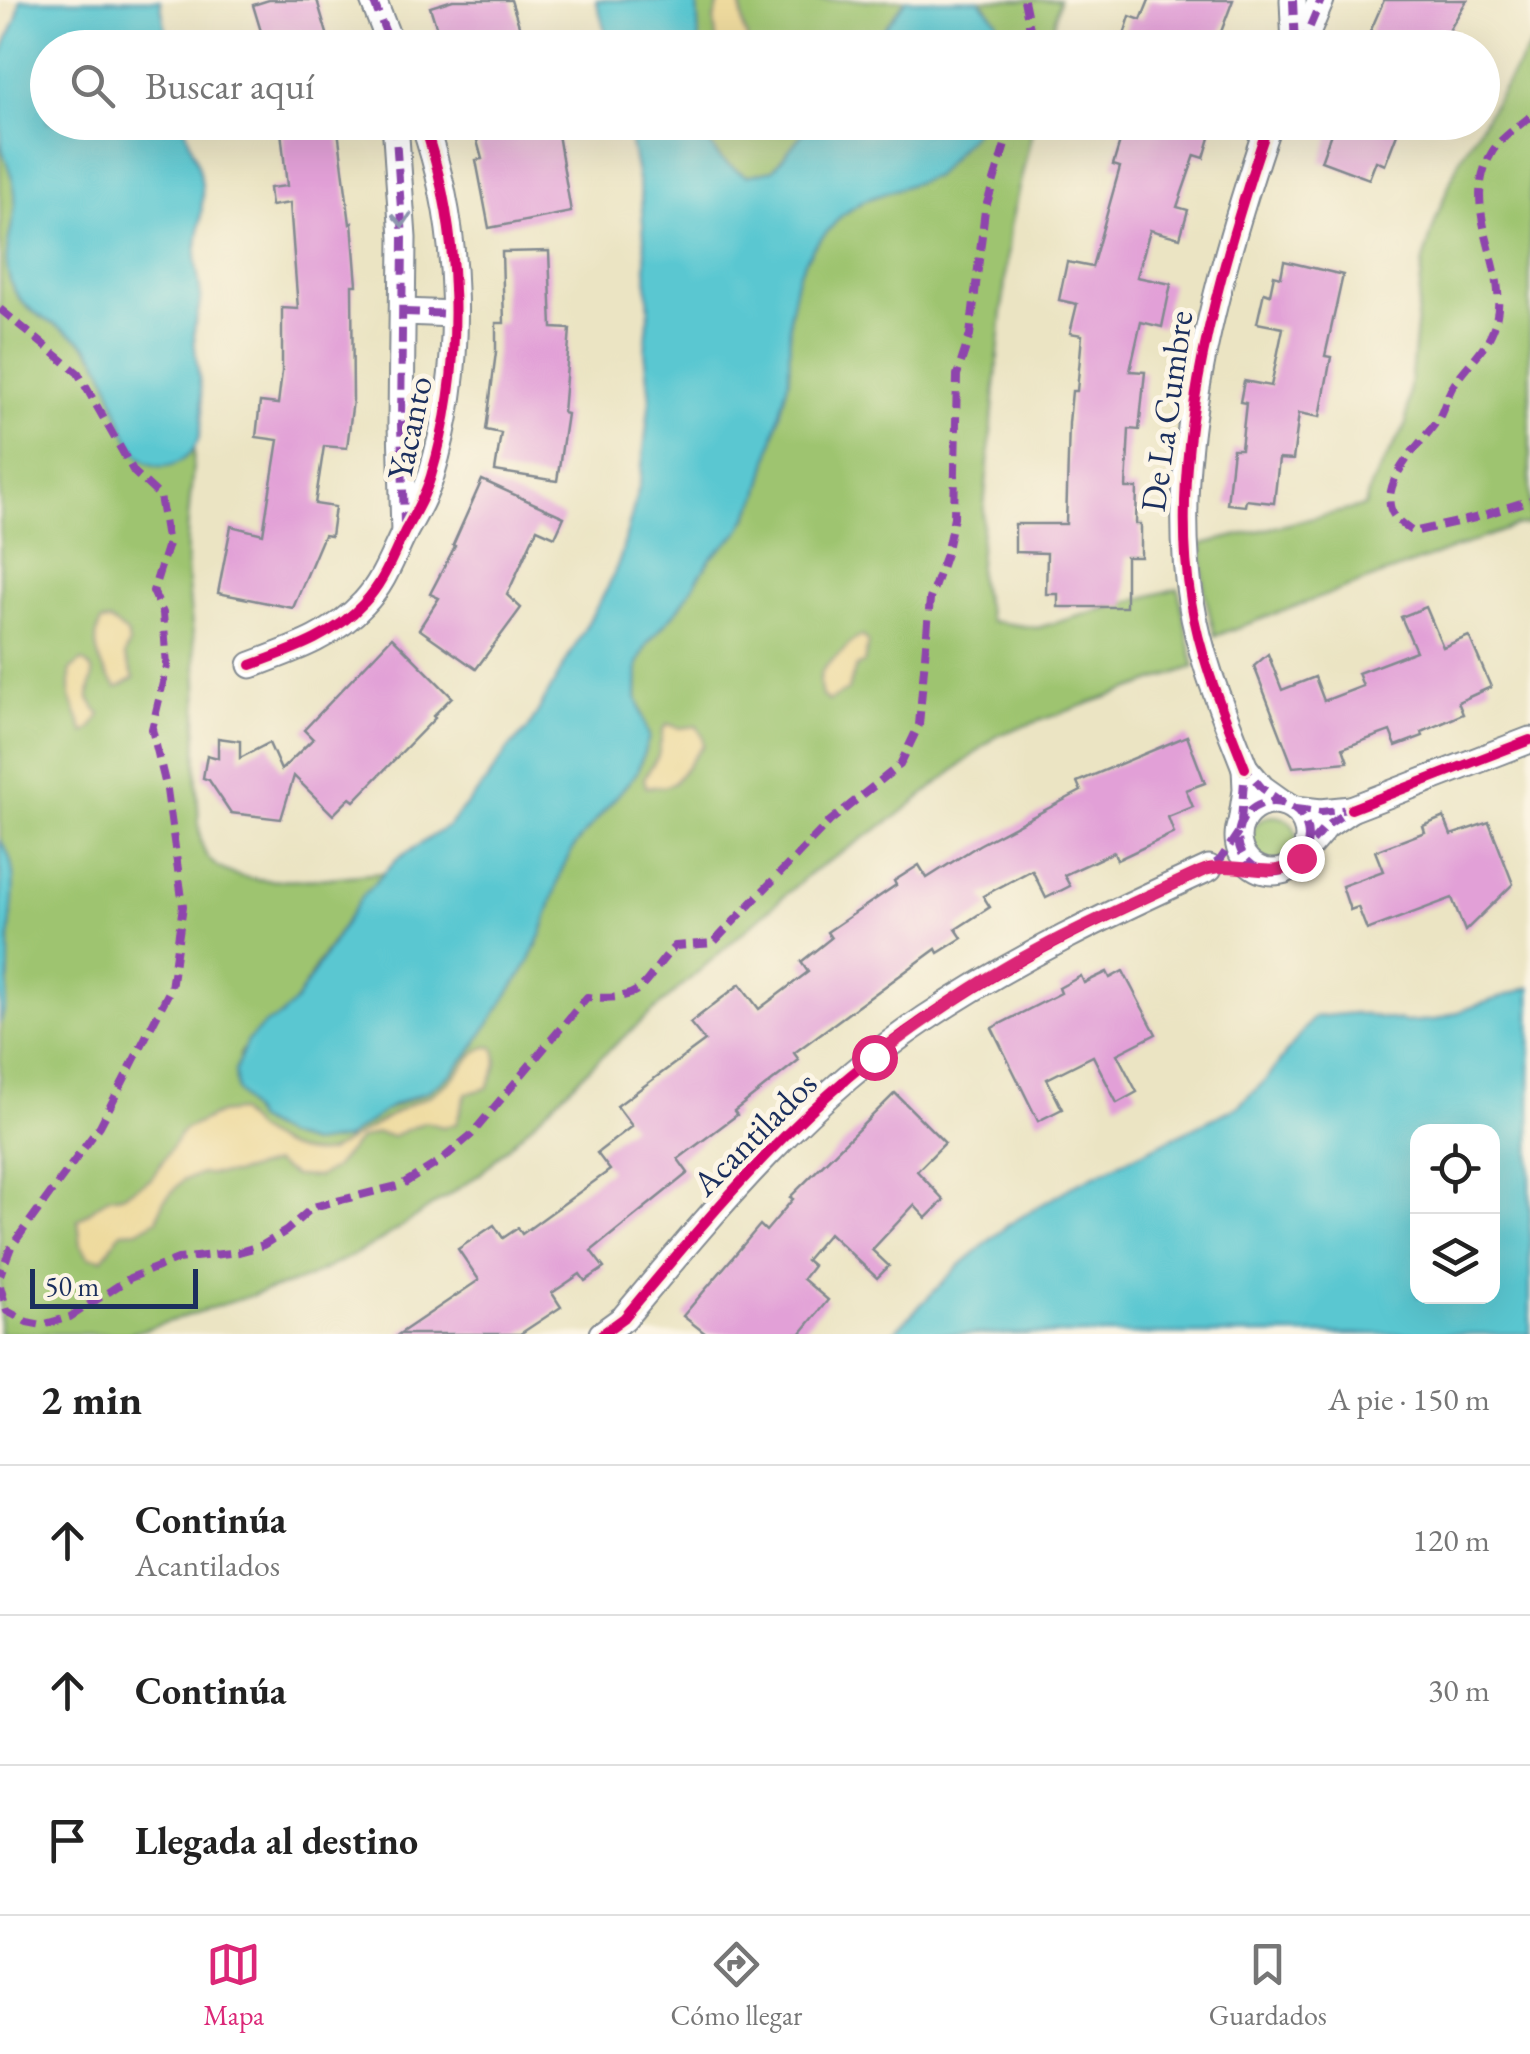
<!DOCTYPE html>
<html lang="es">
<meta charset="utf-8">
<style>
:root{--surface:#fff;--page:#f2f2f2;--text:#222;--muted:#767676;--line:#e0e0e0;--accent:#db2777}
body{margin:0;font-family:"EB Garamond",serif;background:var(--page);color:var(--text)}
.controls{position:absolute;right:30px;bottom:30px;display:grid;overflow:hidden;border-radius:20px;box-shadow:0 10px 40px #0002}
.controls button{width:90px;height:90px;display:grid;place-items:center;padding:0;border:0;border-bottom:2px solid var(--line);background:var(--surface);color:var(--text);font:50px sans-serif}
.scale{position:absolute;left:30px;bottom:25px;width:168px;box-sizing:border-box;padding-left:10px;border:5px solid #1b2f5e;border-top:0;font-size:28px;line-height:35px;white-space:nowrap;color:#1b2f5e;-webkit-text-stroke:8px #fcf5e5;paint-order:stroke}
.stop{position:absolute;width:30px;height:30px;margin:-22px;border:8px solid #db2777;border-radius:50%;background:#fff}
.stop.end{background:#db2777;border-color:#fff;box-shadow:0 2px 10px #0008}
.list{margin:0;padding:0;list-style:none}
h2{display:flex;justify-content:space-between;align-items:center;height:130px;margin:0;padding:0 40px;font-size:42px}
h2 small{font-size:32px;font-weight:400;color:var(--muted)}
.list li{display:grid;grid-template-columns:65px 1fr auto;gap:30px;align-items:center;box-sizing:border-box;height:150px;padding:0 40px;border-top:2px solid var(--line)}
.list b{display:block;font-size:38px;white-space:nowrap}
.list p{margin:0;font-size:32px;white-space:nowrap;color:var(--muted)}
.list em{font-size:32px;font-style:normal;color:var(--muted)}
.icon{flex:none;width:55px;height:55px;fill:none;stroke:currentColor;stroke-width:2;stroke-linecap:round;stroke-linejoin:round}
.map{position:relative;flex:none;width:1530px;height:1334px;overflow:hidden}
.search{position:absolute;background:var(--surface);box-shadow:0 10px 40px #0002;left:30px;right:30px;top:30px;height:110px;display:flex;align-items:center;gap:25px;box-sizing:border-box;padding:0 35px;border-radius:55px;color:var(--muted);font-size:38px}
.sheet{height:580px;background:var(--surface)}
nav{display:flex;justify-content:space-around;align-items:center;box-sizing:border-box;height:140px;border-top:2px solid var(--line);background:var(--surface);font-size:28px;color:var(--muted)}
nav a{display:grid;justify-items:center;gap:5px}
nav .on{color:var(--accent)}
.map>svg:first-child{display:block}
</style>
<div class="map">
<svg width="1530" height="1334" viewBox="0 0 1530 1334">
<rect width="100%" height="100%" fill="#fcf5e5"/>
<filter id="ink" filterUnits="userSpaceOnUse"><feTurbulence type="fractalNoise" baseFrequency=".01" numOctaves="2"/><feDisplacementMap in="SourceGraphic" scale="20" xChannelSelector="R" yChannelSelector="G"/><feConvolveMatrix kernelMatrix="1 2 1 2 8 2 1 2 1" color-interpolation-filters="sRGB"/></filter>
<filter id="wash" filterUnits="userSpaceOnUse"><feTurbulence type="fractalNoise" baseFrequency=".0048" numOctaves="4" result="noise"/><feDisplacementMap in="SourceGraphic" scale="40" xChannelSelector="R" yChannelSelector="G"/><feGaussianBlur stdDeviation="2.25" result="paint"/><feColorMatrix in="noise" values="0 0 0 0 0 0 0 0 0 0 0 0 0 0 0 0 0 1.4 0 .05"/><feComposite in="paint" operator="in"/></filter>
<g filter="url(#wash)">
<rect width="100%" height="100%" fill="#ebe4c3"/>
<!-- green -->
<g fill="#9ec46f" stroke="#5c7a66" stroke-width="2.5">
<polygon points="697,0 906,0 869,48 699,47"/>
<path d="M979,0H1059L1049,47H999C1000,30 993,10 979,0Z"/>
<polygon points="1530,46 1530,524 1515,526 1215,636 1204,590 1202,544 1365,506 1370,487 1406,424 1423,261 1438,213 1459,160"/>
<path d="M703,123H811L773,170L747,176C718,161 712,153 703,123Z"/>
<path d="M978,123H1034L1010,226L980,550L978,576L990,621L1037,628L1178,588L1194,667L998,735L897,816L809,874L600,1058L480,1174L375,1244L307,1278L129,1334H0V142C4,154 12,166 15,178C22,213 0,250 11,284C26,320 58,320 81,341C111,366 121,415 134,450L186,458L194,448C193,478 188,508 187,539C185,587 195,636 197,684C198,725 194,766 198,806C199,822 198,845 208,858C240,897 342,874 386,873C360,900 340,930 319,961C310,974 304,990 295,1002C277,1025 254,1027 239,1056L255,1119L284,1136L311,1144L428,1091L450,1075L472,1049L528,964L542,933L562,869L575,845L637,772L649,737L637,697L638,664L647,644L680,607L711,558L747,519L759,495L789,378L790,313L798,275L812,249L841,216L865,200L935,176L973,133Z"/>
<circle cx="1274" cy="839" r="23"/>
</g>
<!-- sand -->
<g fill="#eeda9e" stroke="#84847e" stroke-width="2.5">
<path d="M720,0H740C743,13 740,25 747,37L745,47H717L714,19Z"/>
<path d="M110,621L127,633L129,643L125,656L134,678L117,688C101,669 89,645 101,622Z"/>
<path d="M862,636L868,641L864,663L856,667L848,690L829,701L822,696C815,670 825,667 842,652C850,645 850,640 862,636Z"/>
<path d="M82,661C102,673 88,681 89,699L100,715L91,729L84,733L70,697V670Z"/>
<polygon points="668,724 680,728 697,726 703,737 703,745 674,783 664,787 646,787 644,778 658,756 663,729"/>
<path d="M486,1047H494C501,1063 494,1074 487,1088L466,1094L456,1124L443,1127L425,1122L393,1136L376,1133L358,1140L333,1169L317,1177L294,1176L274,1163L233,1174H202L183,1180L163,1202L157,1220L137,1231L121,1232L103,1259L89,1257L81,1245L78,1220L109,1197L122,1195L151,1179L183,1130L219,1113L238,1111C257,1137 296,1159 329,1152L408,1105L431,1095L450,1081L476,1052Z"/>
</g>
<!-- water -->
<g fill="#5ac7d1" stroke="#3a7b98" stroke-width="2.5" fill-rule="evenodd">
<path d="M20,0H160L169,47L48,48V122L184,123C188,140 196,156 200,173C206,200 198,229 196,256C195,271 202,286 200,301C199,311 195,321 194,331C194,365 208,403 199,437C193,459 166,475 146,461C119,443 115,382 94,354C69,321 19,322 8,273C3,251 13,228 15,206C17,183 8,169 2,148C0,131 0,74 1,57C6,37 19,21 20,0Z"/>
<polygon points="596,0 697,0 699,47 610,47"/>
<polygon points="906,0 979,0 997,20 999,47 870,47"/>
<path d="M627,123H703C711,153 719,161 747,176L773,170L811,123H978L973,133L935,176L865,200L841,216L812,249L798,275L790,313L789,378L759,495L739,532L711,558L680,607L647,644L638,664L637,697L649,737L637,772L575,845L562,869L542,933L528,964L472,1050L450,1075L428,1091L393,1105L345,1139L311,1144L284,1136L255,1119L237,1090L235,1071L247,1041L265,1024L281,1016L296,1001L360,899L397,859L448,826L486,782L509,748L528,729L608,587L620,559L640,483L650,399L645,351L649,311L641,195Z"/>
<path d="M0,840C21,866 12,902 10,931C7,970 13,985 0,1024Z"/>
<path d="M1530,987V1334H892L959,1266L1008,1225L1076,1184L1237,1107L1264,1082L1314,1017L1354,1013L1406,1022L1435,1020ZM1418,1132H1492V1296H1418Z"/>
</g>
<g id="blocks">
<!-- building -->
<g fill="#e2a0d7">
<polygon points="269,0 317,0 328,37 292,48 266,48 253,5"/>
<polygon points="453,0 511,0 525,45 515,48 443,48 430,7"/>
<polygon points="1149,0 1233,0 1215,48 1140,48 1122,41 1130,16 1141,20"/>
<polygon points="1384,0 1467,0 1439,48 1363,48"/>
<polygon points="280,122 337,122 350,224 352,223 357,285 352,285 353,400 347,448 324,446 315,504 335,507 331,536 324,535 293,608 218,593 231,526 263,534 278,440 256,437 260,402 278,404 282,372 282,308 298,309 290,203 271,206 269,188 287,186"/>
<polygon points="472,122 556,122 571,212 489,228 476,160 482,159"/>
<polygon points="1126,122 1187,122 1212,131 1204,158 1195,155 1177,207 1188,210 1180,238 1150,230 1137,277 1171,284 1162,327 1141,322 1130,371 1145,372 1139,430 1129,429 1126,488 1137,488 1136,524 1141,524 1141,557 1126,557 1126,607 1058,607 1058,594 1046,594 1047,553 1015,552 1015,524 1066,524 1069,423 1072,391 1077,391 1082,335 1070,333 1077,304 1059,300 1067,262 1092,267 1120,167 1113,165"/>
<polygon points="1335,122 1374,122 1398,131 1385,165 1376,161 1369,179 1321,161"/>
<polygon points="549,251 552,328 570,329 563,413 567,414 557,481 495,471 501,433 486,430 496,352 496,323 504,323 502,252"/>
<polygon points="1284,261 1343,275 1325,356 1331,357 1320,417 1299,413 1293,460 1279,459 1274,503 1246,500 1245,506 1227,504 1233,449 1241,449 1246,403 1240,402 1244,381 1271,386 1283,328 1257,323 1264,292 1270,294 1274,275 1281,277"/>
<polygon points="482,480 564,517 555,537 537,529 507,595 521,608 476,669 419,629 439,598 430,594 455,546 453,545"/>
<polygon points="1426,607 1443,647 1469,636 1491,687 1458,702 1463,714 1422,732 1423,736 1396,746 1390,731 1343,748 1348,762 1293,767 1254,666 1268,654 1282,690 1315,677 1324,701 1363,686 1358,673 1416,651 1401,617"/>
<polygon points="392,637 452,697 433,716 435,718 354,801 350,798 333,815 294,776 281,819 231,813 209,780 203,778 207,755 218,758 218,738 240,741 240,758 269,743 281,770 313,739 304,730"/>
<polygon points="1187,736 1205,783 1186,790 1193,807 1168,817 1174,833 1117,860 1114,852 1064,875 1070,886 1046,898 1032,870 983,896 990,907 956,929 962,938 938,953 936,949 794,1053 799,1060 734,1111 737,1115 678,1159 688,1173 591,1251 604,1268 585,1281 580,1274 552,1293 561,1307 520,1334 399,1334 479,1280 458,1249 494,1225 503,1238 518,1228 522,1234 610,1170 597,1153 632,1126 617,1106 705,1041 690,1023 740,984 759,1009 808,972 801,962 831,938 827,932 896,885 894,881 919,865 927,878 979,845 1081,791 1077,782"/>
<polygon points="1444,817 1451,835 1489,822 1513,884 1465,931 1452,898 1367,930 1358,907 1350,910 1342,886 1383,871 1375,851 1425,832 1423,826"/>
<polygon points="1123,971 1156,1034 1117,1054 1137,1092 1117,1103 1093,1056 1047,1079 1062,1109 1038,1121 992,1028 1061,993 1059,988 1081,976 1084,983 1107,972 1110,978"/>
<polygon points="895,1093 945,1143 917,1171 944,1200 926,1218 914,1205 872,1250 889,1266 877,1278 829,1233 806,1260 813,1266 803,1279 828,1300 800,1334 706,1334 683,1316 760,1225 766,1231 793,1199 790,1197"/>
</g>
</g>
</g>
<g filter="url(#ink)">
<use href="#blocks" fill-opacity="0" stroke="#838a90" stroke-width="2.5"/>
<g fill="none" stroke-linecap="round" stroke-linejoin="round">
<defs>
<g id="minor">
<polyline points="373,0 392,48"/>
<polyline points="1293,0 1295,48"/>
<polyline points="1301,48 1321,0"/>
<polyline points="395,122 403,238 401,425 404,533"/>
<polyline points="404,312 454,314"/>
<path d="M251,665C292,650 334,636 364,603C384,582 392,557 405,531C415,513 425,496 431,476C465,364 462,232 423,122"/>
<path d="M1245,768C1224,714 1200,659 1191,601C1166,450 1220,266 1269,122"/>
<circle cx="1273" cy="837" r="35"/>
<polyline points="1295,809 1321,812 1351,809 1326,826 1306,849"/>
<polyline points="1351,809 1530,740"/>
<polyline points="1241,823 1246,790 1245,768 1262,788 1283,803"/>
<path d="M602,1334L624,1318C715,1209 806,1098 926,1018C1016,958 1111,913 1209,868"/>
</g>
</defs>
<!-- minor casing -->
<use href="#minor" stroke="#838a90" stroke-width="29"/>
<!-- minor -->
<use href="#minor" stroke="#fff" stroke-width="25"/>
<!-- quiet -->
<g stroke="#8e44ad" stroke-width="8" stroke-dasharray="15 8" stroke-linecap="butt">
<polyline points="373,0 392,48"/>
<polyline points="1024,0 1034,48"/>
<polyline points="1293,0 1295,48"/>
<polyline points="1301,48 1321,0"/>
<path d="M1530,117C1517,127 1499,139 1491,154C1456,214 1519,276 1491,334C1482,353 1466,366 1455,383C1447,394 1445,407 1439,418C1423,442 1394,466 1390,496C1387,514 1400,523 1413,532L1475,518L1530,500"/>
<polyline points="395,122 403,238 401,425 404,523"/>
<polyline points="0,309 78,373 134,472 160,496 168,544 153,591 163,613 167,666 152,729 167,790 183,906 171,988 100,1126 11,1247 0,1275"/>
<polyline points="404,312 454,314"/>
<circle cx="1273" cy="837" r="35"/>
<polyline points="1295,809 1321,812 1351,809 1326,826 1306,849"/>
<polyline points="1241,821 1245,768 1262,788 1283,803"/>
<polyline points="1238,833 1220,860 1209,868 1255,867"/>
<path d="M0,1286L7,1311L27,1322L42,1325L70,1317L130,1278L178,1259L239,1252L263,1245L286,1231L313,1207L401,1185L439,1162L471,1135L587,997C648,1002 639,984 675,946L713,943L830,821L900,765L919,725L930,599L946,554L954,517L957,375L970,335L985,210L1012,122"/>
</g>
<defs>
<g id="cycleway">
<path d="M251,665C292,650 334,636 364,603C384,582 392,557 405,531C415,513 425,496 431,476C465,364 462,232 423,122"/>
<path d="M1245,768C1224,714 1200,659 1191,601C1166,450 1220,266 1269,122"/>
<polyline points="1351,809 1530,740"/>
<path d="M602,1334L624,1318C715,1209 806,1098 926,1018C1016,958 1111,913 1209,868"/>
</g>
</defs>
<!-- cycleway casing -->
<use href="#cycleway" stroke="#fcf5e5" stroke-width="16"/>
<!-- cycleway -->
<use href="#cycleway" stroke="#d6006c" stroke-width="10"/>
</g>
<!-- one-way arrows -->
<defs><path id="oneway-chevron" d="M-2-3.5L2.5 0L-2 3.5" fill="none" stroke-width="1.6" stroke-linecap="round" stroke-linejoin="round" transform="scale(2.5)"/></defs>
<use stroke="#8d97ae" href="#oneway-chevron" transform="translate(402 220) rotate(86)"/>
</g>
<g fill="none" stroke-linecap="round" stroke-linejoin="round" filter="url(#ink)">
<!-- route -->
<path stroke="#db2777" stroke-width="12" d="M874,1057C927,1017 982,979 1041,948C1093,920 1147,897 1200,872C1236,856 1274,886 1301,858"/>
</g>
<g text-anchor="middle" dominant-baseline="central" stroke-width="10" stroke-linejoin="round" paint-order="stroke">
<!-- street labels -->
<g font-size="35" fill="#1b2f5e" stroke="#fcf5e5">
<text transform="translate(1166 411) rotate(-82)">De La Cumbre</text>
<text transform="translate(409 428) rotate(-78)">Yacanto</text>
<text transform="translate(754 1133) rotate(-45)">Acantilados</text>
</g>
</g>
</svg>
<div class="controls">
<button><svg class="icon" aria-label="locate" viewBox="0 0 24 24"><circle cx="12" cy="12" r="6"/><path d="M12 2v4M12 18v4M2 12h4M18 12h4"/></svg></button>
<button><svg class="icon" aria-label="layers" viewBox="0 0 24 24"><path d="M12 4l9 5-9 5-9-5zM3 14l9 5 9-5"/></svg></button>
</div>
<div class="scale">50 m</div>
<div class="stop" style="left:874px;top:1057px"></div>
<div class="stop end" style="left:1301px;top:858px"></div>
<div class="search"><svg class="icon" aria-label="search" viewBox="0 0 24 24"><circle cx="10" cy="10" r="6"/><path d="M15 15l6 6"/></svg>Buscar aquí</div>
</div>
<section class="sheet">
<h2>2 min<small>A pie · 150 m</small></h2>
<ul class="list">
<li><svg class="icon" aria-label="ahead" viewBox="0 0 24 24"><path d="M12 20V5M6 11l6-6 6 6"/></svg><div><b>Continúa</b><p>Acantilados</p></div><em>120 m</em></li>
<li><svg class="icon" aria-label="ahead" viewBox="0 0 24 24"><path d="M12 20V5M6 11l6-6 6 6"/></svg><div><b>Continúa</b></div><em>30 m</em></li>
<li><svg class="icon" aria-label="arrive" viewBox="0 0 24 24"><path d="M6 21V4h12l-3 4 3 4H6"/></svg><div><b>Llegada al destino</b></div></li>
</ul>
</section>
<nav>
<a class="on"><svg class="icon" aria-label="map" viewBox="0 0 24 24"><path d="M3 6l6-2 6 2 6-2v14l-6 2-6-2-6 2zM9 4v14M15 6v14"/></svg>Mapa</a>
<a><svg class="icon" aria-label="directions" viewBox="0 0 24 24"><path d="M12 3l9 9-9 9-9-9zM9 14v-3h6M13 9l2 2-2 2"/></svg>Cómo llegar</a>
<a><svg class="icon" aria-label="saved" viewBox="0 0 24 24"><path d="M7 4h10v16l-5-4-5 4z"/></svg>Guardados</a>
</nav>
